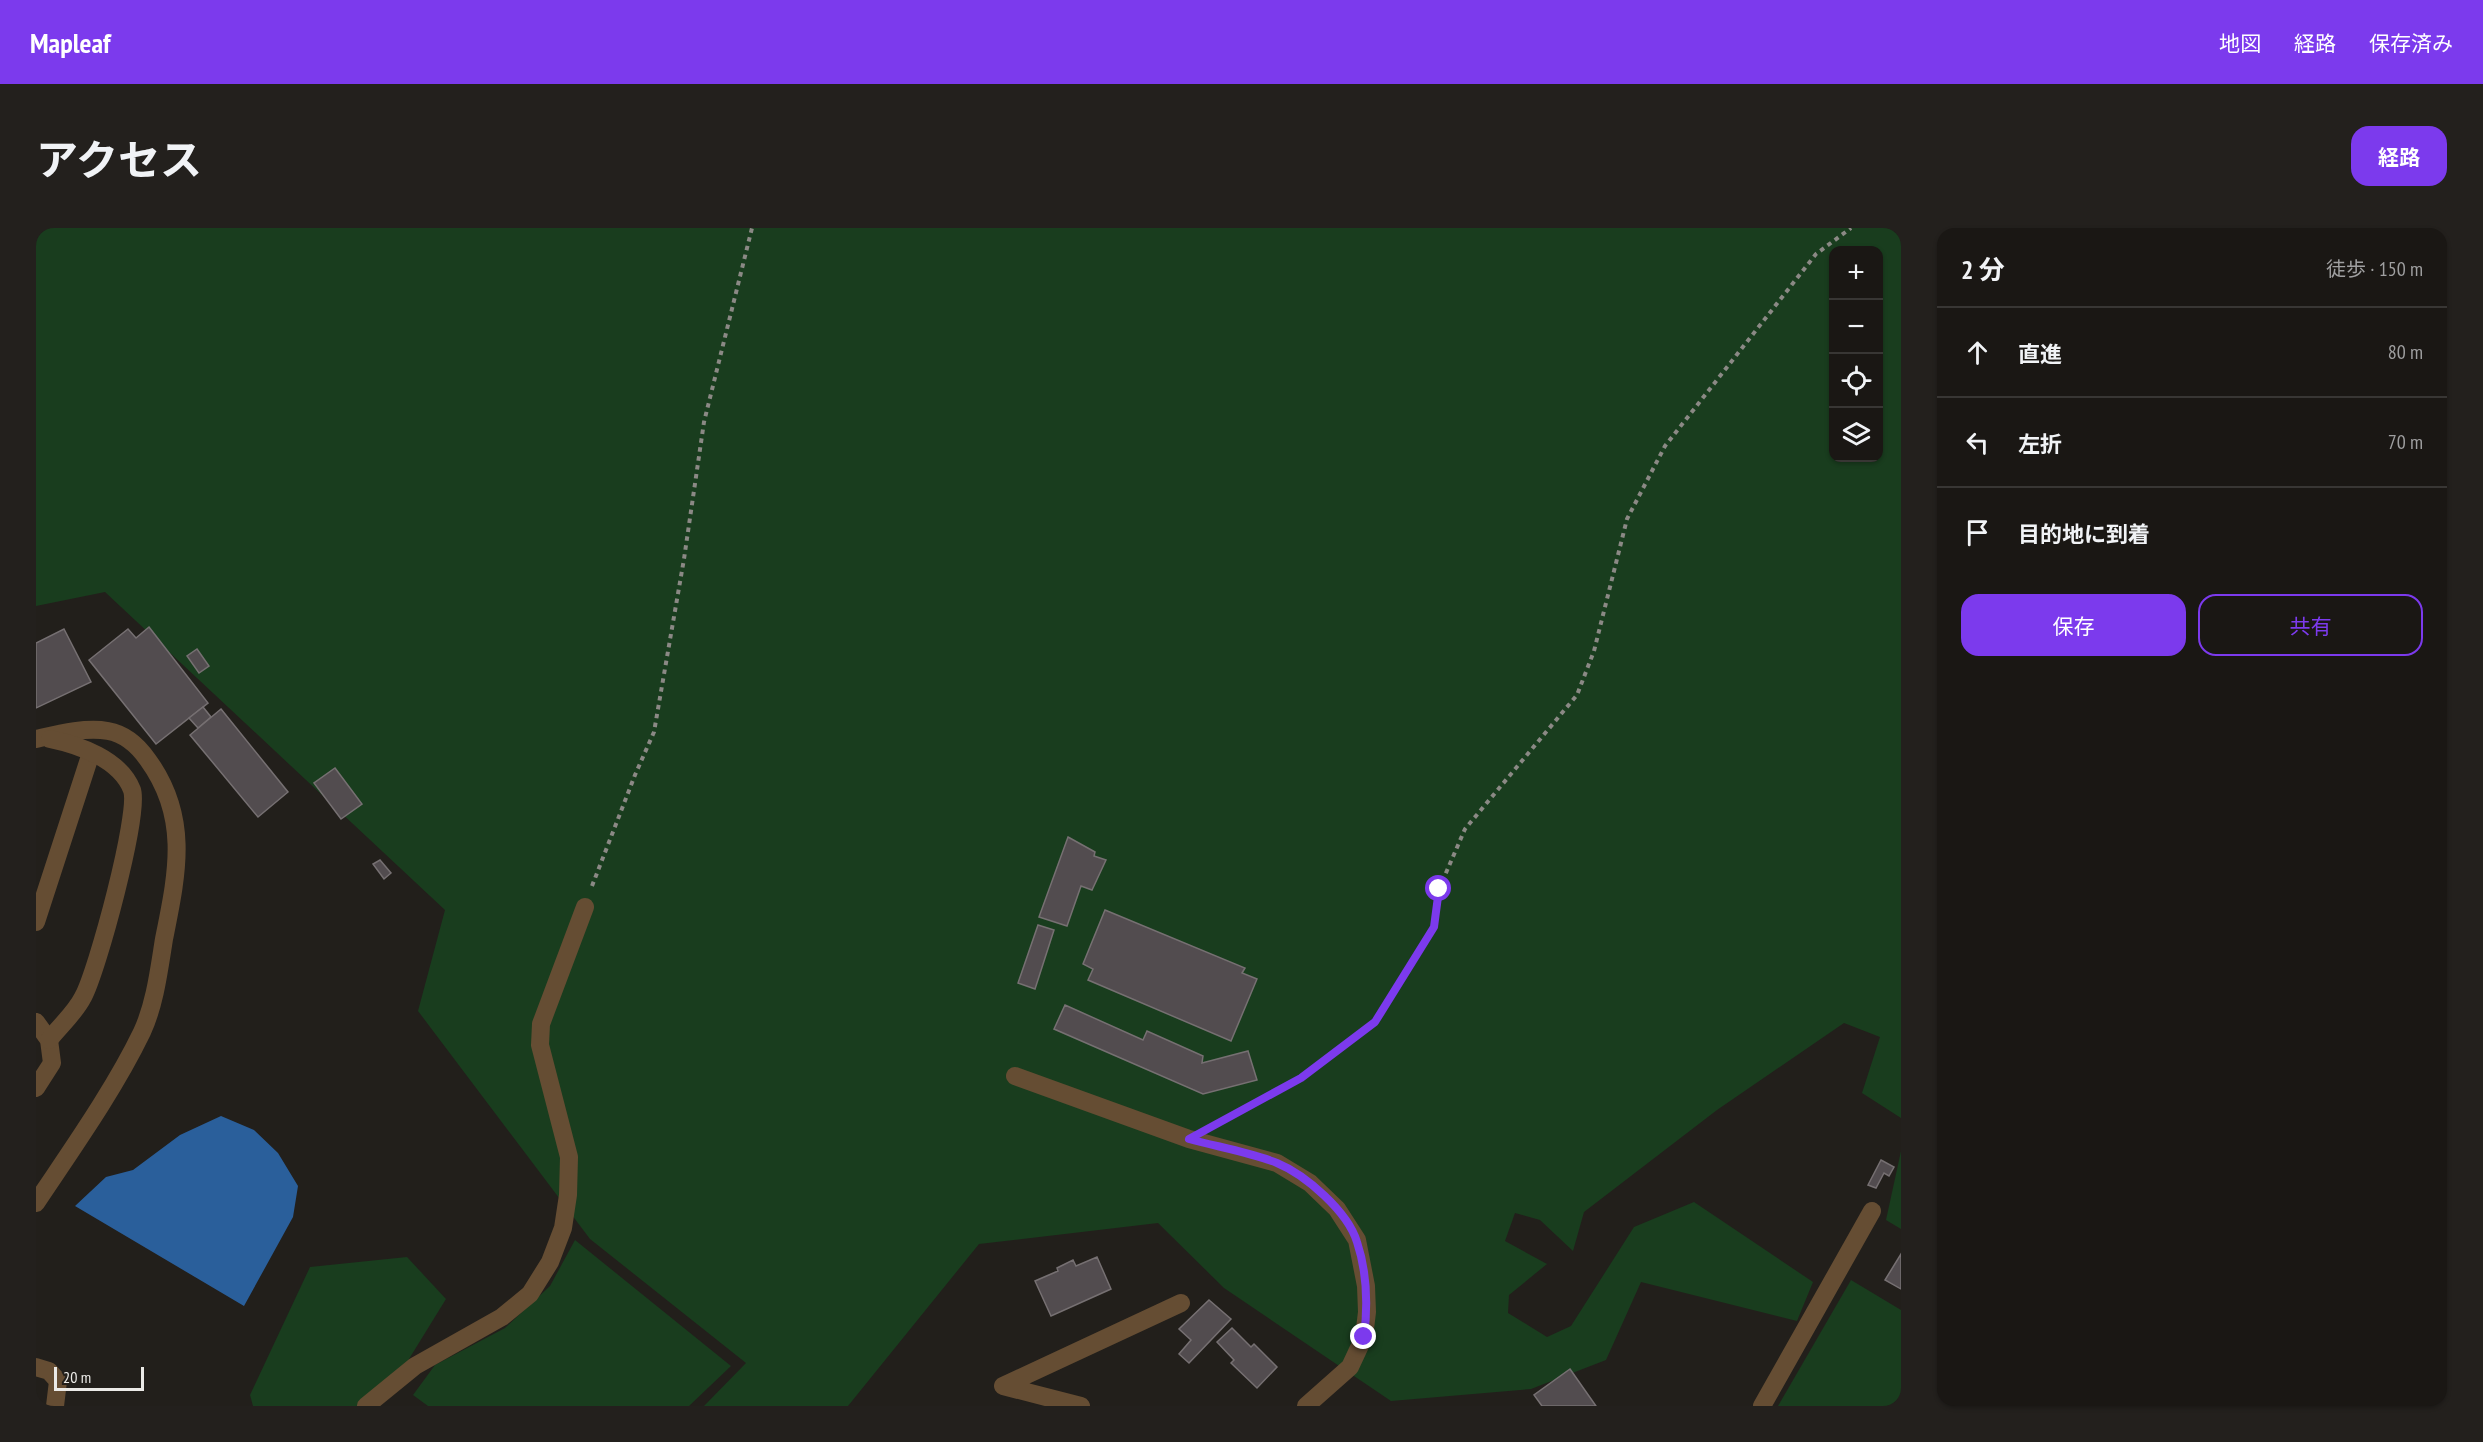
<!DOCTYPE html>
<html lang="ja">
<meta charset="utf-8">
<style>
:root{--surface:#1a1714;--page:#23201d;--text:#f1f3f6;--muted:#9f9fa0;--line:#383634;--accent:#7c3aed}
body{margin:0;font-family:"PT Sans Narrow","Noto Sans JP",sans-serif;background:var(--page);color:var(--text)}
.controls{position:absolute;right:18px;top:18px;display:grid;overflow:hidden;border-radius:12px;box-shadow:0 2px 4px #0004}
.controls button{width:54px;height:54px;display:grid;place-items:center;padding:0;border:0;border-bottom:2px solid var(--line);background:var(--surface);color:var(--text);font:30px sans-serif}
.scale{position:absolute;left:18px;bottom:15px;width:90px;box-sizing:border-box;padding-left:6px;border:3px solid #ebeae7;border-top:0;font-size:16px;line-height:21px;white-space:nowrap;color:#ebeae7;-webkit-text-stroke:4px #221f1b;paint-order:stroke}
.stop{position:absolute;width:18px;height:18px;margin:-14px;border:4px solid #7c3aed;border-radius:50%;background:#fff}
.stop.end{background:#7c3aed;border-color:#fff;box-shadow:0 2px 6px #0008}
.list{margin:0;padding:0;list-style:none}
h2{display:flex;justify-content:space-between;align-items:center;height:78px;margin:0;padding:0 24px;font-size:26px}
h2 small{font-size:20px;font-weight:400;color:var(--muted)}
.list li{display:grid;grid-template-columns:39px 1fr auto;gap:18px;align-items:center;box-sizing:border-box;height:90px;padding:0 24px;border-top:2px solid var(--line)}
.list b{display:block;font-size:22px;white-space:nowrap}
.list em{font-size:20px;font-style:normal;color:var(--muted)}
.actions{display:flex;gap:12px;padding:18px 24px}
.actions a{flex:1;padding:14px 0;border:2px solid var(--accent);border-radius:18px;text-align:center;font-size:21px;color:var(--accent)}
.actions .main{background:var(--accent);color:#fff}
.icon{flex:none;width:33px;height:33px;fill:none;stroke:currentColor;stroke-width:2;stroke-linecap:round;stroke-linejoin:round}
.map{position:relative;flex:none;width:1865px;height:1178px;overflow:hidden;border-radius:18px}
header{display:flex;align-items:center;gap:36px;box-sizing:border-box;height:84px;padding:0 30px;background:var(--accent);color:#fff}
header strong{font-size:28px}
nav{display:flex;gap:33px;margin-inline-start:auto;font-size:21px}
.intro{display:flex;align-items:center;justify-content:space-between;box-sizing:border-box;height:144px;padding:0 36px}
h1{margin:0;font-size:42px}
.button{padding:15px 27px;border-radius:18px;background:var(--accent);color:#fff;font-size:21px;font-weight:700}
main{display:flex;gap:36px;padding:0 36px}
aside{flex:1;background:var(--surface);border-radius:18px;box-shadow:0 2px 4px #0004}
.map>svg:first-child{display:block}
</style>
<header>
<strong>Mapleaf</strong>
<nav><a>地図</a><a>経路</a><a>保存済み</a></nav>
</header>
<div class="intro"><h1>アクセス</h1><a class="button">経路</a></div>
<main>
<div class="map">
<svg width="1865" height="1178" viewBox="0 0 1865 1178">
<rect width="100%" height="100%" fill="#221f1b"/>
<!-- green -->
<g fill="#193d1e" fill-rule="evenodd">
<path d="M0,0H1865V890L1826,865L1844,809L1808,795L1681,882L1548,984L1537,1023L1504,992L1479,985L1469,1013L1511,1036L1473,1067L1472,1085L1511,1109L1535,1098L1598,999L1658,974L1777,1054L1761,1093L1605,1054L1570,1132L1495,1161L1355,1173L1188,1060L1122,995L943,1016L812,1178H668L710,1135L554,1011L382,783L409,682L69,364L0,378ZM1798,22H1842V230H1798Z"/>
<polygon points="1865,923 1865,1001 1850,992"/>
<polygon points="539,1012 695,1138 653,1178 392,1178 377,1167 399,1137 469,1100 514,1058"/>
<polygon points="371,1029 410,1071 344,1178 217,1178 214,1167 274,1039"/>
<polygon points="1815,1052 1865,1082 1865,1178 1742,1178"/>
</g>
<!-- water -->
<polygon fill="#2a5f9b" points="185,888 218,902 242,925 262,958 257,989 208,1078 39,978 70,949 97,942 144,907"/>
<!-- building -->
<g fill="#524c4f" stroke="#767072" stroke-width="1.5">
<polygon points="113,399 172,475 120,516 53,432 92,401 100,410"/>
<polygon points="28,401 55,454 0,480 0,415"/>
<polygon points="161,421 173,438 163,445 151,428"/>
<polygon points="167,479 175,489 162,500 153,490"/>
<polygon points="185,481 252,564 222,589 154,507"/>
<polygon points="299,540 326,576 305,591 278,555"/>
<polygon points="1032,609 1059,624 1058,628 1070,632 1056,662 1045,658 1031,698 1003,689"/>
<polygon points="344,632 355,645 348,651 337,636"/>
<polygon points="1069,682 1209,740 1206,745 1221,751 1195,813 1052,752 1057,741 1047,736"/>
<polygon points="1002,697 1018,702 999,761 982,755"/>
<polygon points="1029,777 1107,812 1111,803 1167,828 1166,835 1212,823 1221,852 1167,866 1018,801"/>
<polygon points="1845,932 1858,939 1853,948 1848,945 1840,960 1832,957"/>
<polygon points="1865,1026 1865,1061 1849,1052"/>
<polygon points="1061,1029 1075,1061 1015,1088 999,1053 1022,1043 1021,1040 1037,1032 1040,1038"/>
<polygon points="1173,1072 1195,1091 1153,1135 1143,1126 1155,1112 1143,1101"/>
<polygon points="1196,1100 1215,1119 1218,1116 1241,1139 1221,1160 1195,1135 1198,1132 1181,1114"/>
<polygon points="1534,1141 1560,1178 1506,1178 1498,1167"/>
</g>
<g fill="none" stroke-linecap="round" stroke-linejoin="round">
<!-- path -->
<g stroke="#8b8985" stroke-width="4" stroke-dasharray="4.5 4.5" stroke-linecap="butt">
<polyline points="556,658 599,547 618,504 648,331 668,194 716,0"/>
<polyline points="1185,893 1265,850 1339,794 1398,699 1403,661 1429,601 1541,467 1558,423 1591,291 1629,218 1780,26 1815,0"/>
</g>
<!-- minor -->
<g stroke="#654d33" stroke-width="18">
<path d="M0,511C22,506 49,499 72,503C89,506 103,519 112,532C154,590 141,646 128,711C123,742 119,776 106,804C78,862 36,921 0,975"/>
<polyline points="0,694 55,525"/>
<polyline points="0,794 13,812 16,835 0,860"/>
<path d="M13,812C23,799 39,785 47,769C61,744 104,585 96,562C84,531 43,517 14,511"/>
<polyline points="979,848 1153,911 1241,935 1274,955 1301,981 1321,1012 1330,1058 1331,1084 1328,1109 1314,1139 1270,1178"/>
<polyline points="0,1139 13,1143 22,1153 19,1178"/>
<polyline points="330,1178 379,1138 466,1089 494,1066 514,1034 527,1000 532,967 533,929 504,817 505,796 549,679"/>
<polyline points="1045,1178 967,1158 1145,1075"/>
<polyline points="1726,1178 1836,983"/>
</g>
</g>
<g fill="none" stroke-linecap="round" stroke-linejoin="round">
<!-- route -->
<path stroke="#7c3aed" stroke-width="8" d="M1328,1109C1332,1077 1331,1044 1321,1014C1312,984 1270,947 1241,935C1214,924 1182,919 1153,911L1265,850L1339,794L1398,699L1403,661"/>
</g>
</svg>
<div class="controls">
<button>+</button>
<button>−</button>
<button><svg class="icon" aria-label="locate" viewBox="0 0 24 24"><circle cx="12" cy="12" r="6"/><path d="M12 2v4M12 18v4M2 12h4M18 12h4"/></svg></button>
<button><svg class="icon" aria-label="layers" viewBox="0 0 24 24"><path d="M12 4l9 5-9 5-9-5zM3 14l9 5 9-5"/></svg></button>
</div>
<div class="scale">20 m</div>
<div class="stop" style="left:1403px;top:661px"></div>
<div class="stop end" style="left:1328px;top:1109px"></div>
</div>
<aside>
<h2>2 分<small>徒歩 · 150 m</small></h2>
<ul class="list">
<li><svg class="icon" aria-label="ahead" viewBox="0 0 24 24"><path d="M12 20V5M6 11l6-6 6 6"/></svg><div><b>直進</b></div><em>80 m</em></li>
<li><svg class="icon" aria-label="left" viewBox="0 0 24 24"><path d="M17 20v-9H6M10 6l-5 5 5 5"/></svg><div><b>左折</b></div><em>70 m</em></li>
<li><svg class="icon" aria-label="arrive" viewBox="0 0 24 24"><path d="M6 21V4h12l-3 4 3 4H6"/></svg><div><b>目的地に到着</b></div></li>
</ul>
<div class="actions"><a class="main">保存</a><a>共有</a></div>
</aside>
</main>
